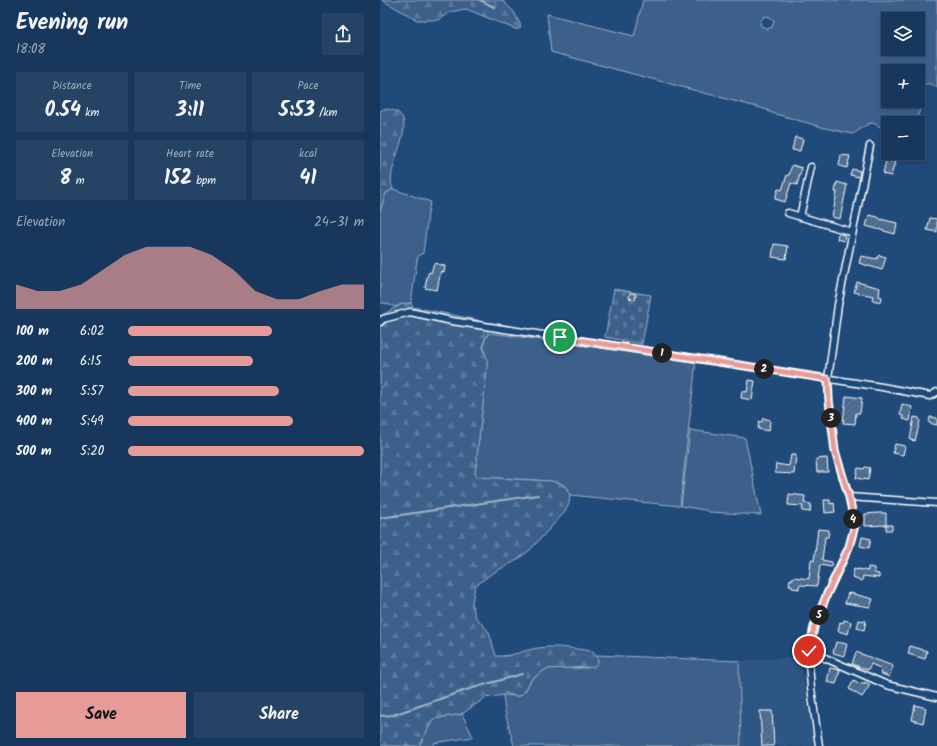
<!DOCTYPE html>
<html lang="en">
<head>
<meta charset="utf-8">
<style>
  body { margin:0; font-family:Kalam,sans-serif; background:#244365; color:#f1f3f6; height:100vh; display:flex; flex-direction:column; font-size:15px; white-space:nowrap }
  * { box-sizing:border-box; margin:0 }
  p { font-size:13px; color:#9eacbb }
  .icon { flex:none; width:22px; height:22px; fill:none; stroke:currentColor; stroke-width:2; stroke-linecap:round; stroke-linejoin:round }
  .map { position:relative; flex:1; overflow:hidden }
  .drawer { display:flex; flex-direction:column; background:#17385c; width:380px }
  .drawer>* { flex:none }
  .buttons { position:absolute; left:501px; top:12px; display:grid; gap:8px }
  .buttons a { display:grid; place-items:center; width:44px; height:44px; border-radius:0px; background:#17385c; box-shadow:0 2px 6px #0003,0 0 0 1px #365272; font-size:20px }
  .pin { position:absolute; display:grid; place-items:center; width:34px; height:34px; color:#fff; margin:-17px; border:2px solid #fff; border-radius:50%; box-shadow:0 1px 4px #0007 }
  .km { position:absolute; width:20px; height:20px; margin:-10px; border-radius:50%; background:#222; color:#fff; font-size:11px; line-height:20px; text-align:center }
  .round { display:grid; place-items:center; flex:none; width:42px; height:42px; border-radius:0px; background:#244365 }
  .headline { display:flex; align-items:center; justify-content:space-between; height:68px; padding:0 16px }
  h1 { font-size:22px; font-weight:800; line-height:30px }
  .figures { display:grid; grid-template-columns:repeat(3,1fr); gap:6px; height:68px; padding:4px 16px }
  .figures div { display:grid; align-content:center; border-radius:0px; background:#244365; text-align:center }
  .figures b { font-size:20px; font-weight:800 }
  .figures small { font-size:11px; font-weight:400 }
  .figures p { font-size:11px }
  .chart { height:112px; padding:8px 16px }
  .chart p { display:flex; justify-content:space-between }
  .chart svg { width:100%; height:72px; margin-top:4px; fill:#e69b98; opacity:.7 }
  .primary-button { display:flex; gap:8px; margin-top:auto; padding:8px 16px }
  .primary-button a { flex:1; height:46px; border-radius:0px; background:#e69b98; color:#111; font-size:16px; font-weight:800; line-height:46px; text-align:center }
  .primary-button a+a { background:#244365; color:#f1f3f6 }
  ul { padding:0 16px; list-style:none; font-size:13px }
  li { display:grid; grid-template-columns:64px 48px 1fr; align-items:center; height:30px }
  li i { height:10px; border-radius:5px; background:#e69b98 }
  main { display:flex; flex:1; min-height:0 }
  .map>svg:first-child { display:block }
</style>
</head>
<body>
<main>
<section class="drawer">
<div class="headline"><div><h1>Evening run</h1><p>18:08</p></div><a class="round"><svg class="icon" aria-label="share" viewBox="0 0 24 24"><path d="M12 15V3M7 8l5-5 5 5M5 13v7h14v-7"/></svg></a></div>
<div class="figures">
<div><p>Distance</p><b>0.54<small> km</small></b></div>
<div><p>Time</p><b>3:11</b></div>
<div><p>Pace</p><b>5:53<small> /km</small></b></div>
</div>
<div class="figures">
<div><p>Elevation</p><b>8<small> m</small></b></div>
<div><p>Heart rate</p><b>152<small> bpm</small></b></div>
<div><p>kcal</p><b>41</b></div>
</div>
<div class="chart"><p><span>Elevation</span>24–31 m</p>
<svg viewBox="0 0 160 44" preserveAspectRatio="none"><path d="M0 44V29L10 33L20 33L30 29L40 20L50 11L60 6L70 6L80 6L90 11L100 20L110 33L120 38L130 38L140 33L150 29L160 29V44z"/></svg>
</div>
<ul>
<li><b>100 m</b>6:02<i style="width:61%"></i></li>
<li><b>200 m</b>6:15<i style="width:53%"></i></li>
<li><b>300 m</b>5:57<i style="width:64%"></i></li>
<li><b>400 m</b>5:49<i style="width:70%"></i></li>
<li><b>500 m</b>5:20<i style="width:100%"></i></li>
</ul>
<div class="primary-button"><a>Save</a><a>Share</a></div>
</section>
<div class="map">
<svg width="557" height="746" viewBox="0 0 557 746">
  <defs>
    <pattern id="forest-firs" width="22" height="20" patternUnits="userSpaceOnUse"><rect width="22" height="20" fill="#3c618b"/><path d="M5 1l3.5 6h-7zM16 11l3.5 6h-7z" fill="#59799c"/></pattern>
    <pattern id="cemetery-stones" width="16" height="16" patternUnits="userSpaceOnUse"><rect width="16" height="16" fill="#3c618b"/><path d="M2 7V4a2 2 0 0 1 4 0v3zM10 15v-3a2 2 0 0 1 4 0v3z" fill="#59799c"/></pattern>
    <pattern id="building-hatch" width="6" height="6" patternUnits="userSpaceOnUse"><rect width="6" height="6" fill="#507197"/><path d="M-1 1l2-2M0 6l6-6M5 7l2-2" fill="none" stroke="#4e5b6a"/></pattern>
  </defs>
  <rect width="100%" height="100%" fill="#1f4a7a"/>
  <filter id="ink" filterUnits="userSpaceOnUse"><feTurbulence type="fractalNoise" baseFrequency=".025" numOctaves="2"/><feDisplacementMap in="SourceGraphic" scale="8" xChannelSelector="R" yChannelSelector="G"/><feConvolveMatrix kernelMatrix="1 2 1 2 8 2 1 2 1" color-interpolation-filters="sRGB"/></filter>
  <g filter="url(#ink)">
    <path fill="#2e5683" d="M 420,657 L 434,746 L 361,746 L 359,661 Z"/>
    <path fill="#3c618b" stroke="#9eb0c5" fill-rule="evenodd" d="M 263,0 L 557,0 L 557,88 C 552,83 548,83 542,85 L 538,94 L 538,71 L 508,71 L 508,101 L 538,101 L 538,99 C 542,109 539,115 533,123 L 508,123 L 508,131 L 493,123 L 488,124 L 473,134 L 445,128 L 389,112 L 388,110 L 171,52 L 167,14 L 254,36 ZM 385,16 L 390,17 L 394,21 L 392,27 L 387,29 L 380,25 L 381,20 ZM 508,19 L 538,19 L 538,49 L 508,49 Z
      M 13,189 L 51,202 L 49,207 L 43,253 L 39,255 L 37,260 L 31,303 L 22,304 L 15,307 L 5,303 L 0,303 L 0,211 L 6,193 Z
      M 111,333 L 316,361 L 300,506 L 190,495 C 186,486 180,483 171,481 L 97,477 L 95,473 L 107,368 C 107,357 98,339 111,333 Z
      M 310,430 L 365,438 L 381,515 L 329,512 L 325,510 L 301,506 Z
      M 217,655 L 359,661 L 361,746 L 134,746 L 125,712 L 123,695 L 135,696 L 140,696 L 145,691 L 151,680 L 166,669 L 176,668 L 208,668 L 218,662 Z
      M 82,714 L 93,737 L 54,743 L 54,746 L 39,746 L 53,719 Z"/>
    <path fill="url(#forest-firs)" stroke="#9eb0c5" d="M 2,0 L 122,0 L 134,12 L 141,26 L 139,29 L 135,29 L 86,9 L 70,12 L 58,20 L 37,20 Z
      M 4,109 C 49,110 2,167 13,189 L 6,193 L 0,211 L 0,111 Z
      M 31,303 L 33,307 L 98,320 L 99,326 L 108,328 L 108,335 L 105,338 L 103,347 L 107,359 L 107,368 L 95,473 L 97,477 L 171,481 L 180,483 L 185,486 L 190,495 L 189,504 L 184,513 L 150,550 L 137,560 L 111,574 L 95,586 L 92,603 L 95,616 L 109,632 L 116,656 C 131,657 144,650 158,648 C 176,645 195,649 213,651 L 217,655 L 218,662 L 214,667 L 166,669 L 151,680 L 145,691 L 140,696 L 135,696 L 125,693 L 123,695 L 105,698 L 82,714 L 53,719 L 39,746 L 0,746 L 0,316 L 22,304 Z"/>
    <path fill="url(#cemetery-stones)" stroke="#9eb0c5" d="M 234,289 L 271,295 L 262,344 L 225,337 Z"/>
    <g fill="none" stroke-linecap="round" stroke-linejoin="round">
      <path stroke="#a3b5c8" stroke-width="2" d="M 100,0 L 114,7
        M 0,518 L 158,495
        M 0,716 L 13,715 L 86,690 L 142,674"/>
    </g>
    <path fill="url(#building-hatch)" stroke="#fff" d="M 415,137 L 423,139 L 420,151 L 412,150 Z
      M 461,155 L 470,156 L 467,168 L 459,166 Z
      M 506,160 L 515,162 L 511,176 L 503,174 Z
      M 412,165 L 422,168 L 417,185 L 411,183 L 405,202 L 395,199 L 398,189 L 402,190 L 407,175 L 409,175 Z
      M 472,169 L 480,171 L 479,177 L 470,175 Z
      M 457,182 L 467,185 L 460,219 L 452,217 L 457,192 L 455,192 Z
      M 489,215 L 498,217 L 500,219 L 517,223 L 515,234 L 486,226 Z
      M 550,218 L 557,219 L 557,232 L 547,230 Z
      M 458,234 L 465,235 L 464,241 L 457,239 Z
      M 394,244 L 408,246 L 406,259 L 392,257 Z
      M 499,255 L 506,257 L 502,270 L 479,263 L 481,256 L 497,259 Z
      M 54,263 L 65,266 L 64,272 L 61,271 L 57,290 L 45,288 L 47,277 L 49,272 L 51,273 Z
      M 477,282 L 500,288 L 499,296 L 502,297 L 501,302 L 492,300 L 493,296 L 474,292 Z
      M 250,293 L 256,294 L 255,300 L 249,298 Z
      M 369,380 L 375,381 L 372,400 L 361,398 L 362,391 L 367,392 Z
      M 466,396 L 482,398 L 480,413 L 476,413 L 475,424 L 463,423 Z
      M 522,404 L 532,407 L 530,421 L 523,419 L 523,416 L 520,415 Z
      M 534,417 L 539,418 L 540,421 L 535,441 L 530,440 Z
      M 550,417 L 557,418 L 557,425 L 549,423 Z
      M 383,418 L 390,420 L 389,431 L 378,429 L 379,421 L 382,422 Z
      M 515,444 L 525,446 L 523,455 L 513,453 Z
      M 411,455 L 416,455 L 414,474 L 395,473 L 396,464 L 409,466 Z
      M 447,458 L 448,472 L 437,472 L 436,459 Z
      M 485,467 L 490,468 L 488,480 L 476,478 L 478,468 L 484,469 Z
      M 409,494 L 425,496 L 424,503 L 431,504 L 430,512 L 422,511 L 423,506 L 408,505 Z
      M 444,500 L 450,500 L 450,504 L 454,503 L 455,512 L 445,513 Z
      M 498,513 L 506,513 L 506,525 L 485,526 L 485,514 Z
      M 506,525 L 512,525 L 512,530 L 506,530 Z
      M 438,529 L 449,530 L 448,537 L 445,537 L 442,560 L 452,562 L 451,567 L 440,565 L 437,586 L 419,585 L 419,589 L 412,588 L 412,585 L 409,585 L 410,579 L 412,580 L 413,577 L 429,579 L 431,560 L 434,561 Z
      M 482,537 L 491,539 L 489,548 L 480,546 Z
      M 488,567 L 494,568 L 494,573 L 499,574 L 499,578 L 483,576 L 482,581 L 472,578 L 474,569 L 478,570 L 478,569 L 488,571 Z
      M 468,593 L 470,594 L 470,593 L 493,599 L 490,607 L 465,603 Z
      M 464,620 L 471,622 L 468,634 L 458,631 L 460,622 L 463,623 Z
      M 479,620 L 486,621 L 484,630 L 477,628 Z
      M 456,642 L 467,644 L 464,656 L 453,653 Z
      M 530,646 L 547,651 L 545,659 L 528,654 Z
      M 476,652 L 513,666 L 509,677 L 500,673 L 502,669 L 491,664 L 488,670 L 472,664 Z
      M 450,668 L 460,670 L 456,684 L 447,682 Z
      M 474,680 L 480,684 L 482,682 L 484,684 L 485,682 L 490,685 L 482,697 L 469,689 Z
      M 535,705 L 546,708 L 543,723 L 532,720 Z
      M 380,711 L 392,711 L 394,746 L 382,746 Z"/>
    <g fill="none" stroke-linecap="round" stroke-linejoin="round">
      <defs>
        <path id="minor" d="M 408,213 L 472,232
          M 420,217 L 431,167
          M 0,322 L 3,319 L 30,312 L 72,321 L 502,387 L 550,396 L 557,392
          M 469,497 L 557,503
          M 429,651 L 507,685 L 557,697
          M 439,746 L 431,688 L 429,663 L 429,651 L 434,627 L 447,594 L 469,547 L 475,525 L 469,497 L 455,451 L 449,400 L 448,379 L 458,305 L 490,146"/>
      </defs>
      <use href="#minor" stroke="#fff" stroke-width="9"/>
      <use href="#minor" stroke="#1f4a7a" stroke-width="6"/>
    </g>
  </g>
  <g fill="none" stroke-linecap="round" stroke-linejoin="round" filter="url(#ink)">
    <defs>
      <path id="route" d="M 180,337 L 448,379 L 449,400 L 455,451 L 469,497 L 475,525 L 469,547 L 447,594 L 434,627 L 429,651"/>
    </defs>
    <use href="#route" stroke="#fff" stroke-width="8"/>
    <use href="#route" stroke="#e69b98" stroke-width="5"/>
  </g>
</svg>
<div class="buttons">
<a><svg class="icon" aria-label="layers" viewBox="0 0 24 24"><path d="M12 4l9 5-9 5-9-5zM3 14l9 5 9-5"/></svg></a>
<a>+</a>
<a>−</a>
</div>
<div class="pin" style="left:180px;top:337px;background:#1e9e55"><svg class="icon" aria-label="arrive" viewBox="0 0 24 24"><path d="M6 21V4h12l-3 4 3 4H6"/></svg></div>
<div class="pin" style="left:429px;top:651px;background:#d93025"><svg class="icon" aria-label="check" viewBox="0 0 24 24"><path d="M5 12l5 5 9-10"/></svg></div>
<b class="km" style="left:282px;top:353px">1</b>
<b class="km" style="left:384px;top:369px">2</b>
<b class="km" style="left:451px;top:418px">3</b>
<b class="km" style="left:473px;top:519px">4</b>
<b class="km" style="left:439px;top:615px">5</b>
</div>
</main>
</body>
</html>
